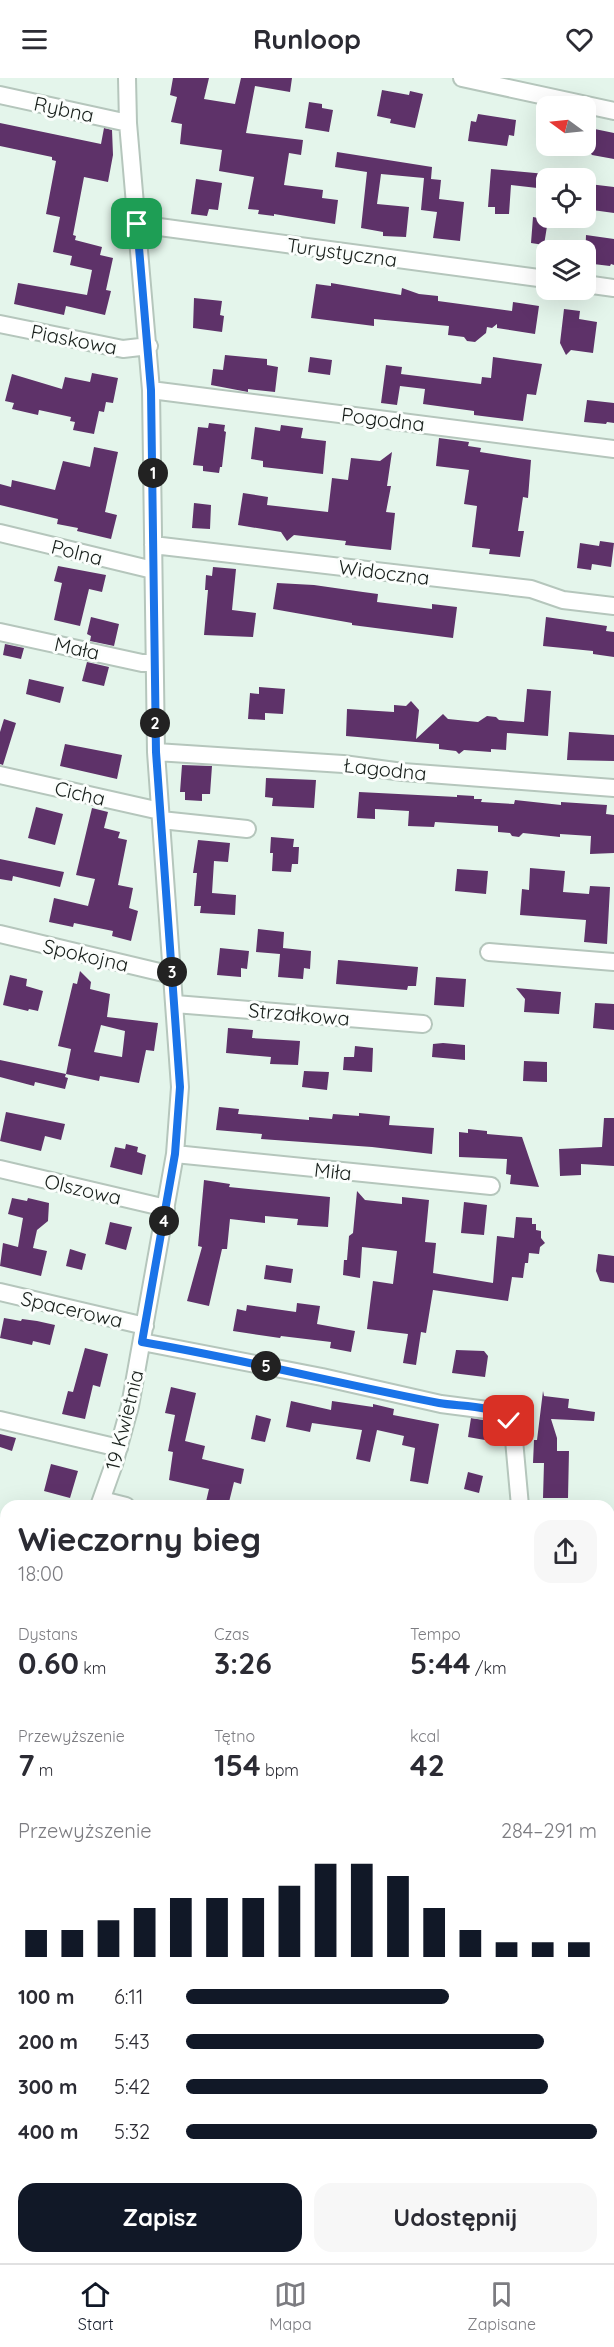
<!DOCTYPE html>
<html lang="pl">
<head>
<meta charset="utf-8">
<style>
  body { margin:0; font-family:Quicksand,sans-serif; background:#f7f7f7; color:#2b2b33; height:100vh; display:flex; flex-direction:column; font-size:22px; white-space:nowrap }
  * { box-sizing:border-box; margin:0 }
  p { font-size:20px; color:#7c7c81 }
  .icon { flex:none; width:33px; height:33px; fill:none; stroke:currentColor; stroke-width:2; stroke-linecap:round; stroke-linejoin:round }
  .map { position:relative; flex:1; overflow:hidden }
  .panel { position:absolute; left:0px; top:1422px; width:615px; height:764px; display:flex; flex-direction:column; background:#fff; border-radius:18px 18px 0 0; box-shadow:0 6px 24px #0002 }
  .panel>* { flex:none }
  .needle { width:39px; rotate:285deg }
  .tools { position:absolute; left:536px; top:18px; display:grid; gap:12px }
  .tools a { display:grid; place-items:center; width:60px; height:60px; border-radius:12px; background:#fff; box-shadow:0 6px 24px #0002; font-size:30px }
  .pin { position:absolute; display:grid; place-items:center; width:51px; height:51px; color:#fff; margin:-26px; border-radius:12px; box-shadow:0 3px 9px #0006 }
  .km { position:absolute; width:30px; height:30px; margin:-15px; border-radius:50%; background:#222; color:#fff; font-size:16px; line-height:30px; text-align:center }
  .round { display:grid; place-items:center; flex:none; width:63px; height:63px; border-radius:18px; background:#f7f7f7 }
  .summary { display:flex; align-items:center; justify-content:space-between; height:102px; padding:0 18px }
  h1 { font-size:33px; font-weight:700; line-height:45px }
  .stats { display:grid; grid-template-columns:repeat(3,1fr); gap:9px; height:102px; padding:6px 18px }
  .stats div { display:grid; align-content:center }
  .stats b { font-size:30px; font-weight:700 }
  .stats small { font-size:16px; font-weight:400 }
  .stats p { font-size:16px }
  .chart { height:168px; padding:12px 18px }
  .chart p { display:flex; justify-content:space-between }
  .chart svg { width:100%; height:108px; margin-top:6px; stroke:#111827; stroke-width:6 }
  .action { display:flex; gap:12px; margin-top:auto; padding:12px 18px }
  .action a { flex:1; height:69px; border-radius:18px; background:#111827; color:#fff; font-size:24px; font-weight:700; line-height:69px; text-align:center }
  .action a+a { background:#f7f7f7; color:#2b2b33 }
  ul { padding:0 18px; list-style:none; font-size:20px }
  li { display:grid; grid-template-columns:96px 72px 1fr; align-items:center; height:45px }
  li i { height:15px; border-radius:8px; background:#111827 }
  header { display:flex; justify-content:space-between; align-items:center; height:78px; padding:0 18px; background:#fff; font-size:27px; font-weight:700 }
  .tab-bar { display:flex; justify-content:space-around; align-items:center; height:84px; border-top:2px solid #e1e1e2; background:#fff; font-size:16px; color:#7c7c81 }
  .tab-bar a { display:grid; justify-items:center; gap:3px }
  .tab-bar .active { color:#111827 }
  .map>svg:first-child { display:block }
</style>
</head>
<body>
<header><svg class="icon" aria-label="menu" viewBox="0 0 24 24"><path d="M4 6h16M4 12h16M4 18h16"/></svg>Runloop<svg class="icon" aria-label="heart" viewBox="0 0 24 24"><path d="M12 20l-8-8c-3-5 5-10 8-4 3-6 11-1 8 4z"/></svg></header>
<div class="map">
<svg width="614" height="2185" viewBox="0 0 614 2185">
  <rect width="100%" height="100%" fill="#e4f5eb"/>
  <path fill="#5e3269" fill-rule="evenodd" d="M 173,0 L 209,0 L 204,21 L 235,26 L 241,0 L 292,0 L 290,14 L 255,8 L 246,55 L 303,62 L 301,77 L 289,75 L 284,107 L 323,112 L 322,120 L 338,122 L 335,146 L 274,136 L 274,138 L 258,136 L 259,132 L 248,131 L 254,99 L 219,93 L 222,72 L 180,66 L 182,46 L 171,44 L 177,19 L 170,17 Z
    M 382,12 L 409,17 L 410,13 L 423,16 L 415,50 L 390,45 L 391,41 L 377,38 Z
    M 309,24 L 322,26 L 322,30 L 333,32 L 329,54 L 305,50 Z
    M 478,36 L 516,42 L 514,58 L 509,57 L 507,68 L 468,63 L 471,43 L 476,44 Z
    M 0,45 L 101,66 L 104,50 L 112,52 L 113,77 L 108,104 L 84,99 L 73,157 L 76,158 L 75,162 L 102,169 L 100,177 L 113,180 L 106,212 L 111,213 L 105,237 L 66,228 L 64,237 L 14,226 L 18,205 L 87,217 L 92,192 L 70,187 L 72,178 L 53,174 L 60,139 L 46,136 L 56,83 L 52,82 L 52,79 L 0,68 Z
    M 585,49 L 614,55 L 614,81 L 592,77 L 589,73 L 585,72 Z
    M 337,74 L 432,89 L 431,101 L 441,102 L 439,121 L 464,124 L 460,163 L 433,160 L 437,134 L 421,132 L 424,100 L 381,96 L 377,126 L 409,129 L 406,159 L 383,158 L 383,154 L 361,150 L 367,94 L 335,89 Z
    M 491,91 L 546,96 L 546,111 L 511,107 L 509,136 L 495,136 L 495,129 L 488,129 Z
    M 196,101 L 222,105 L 218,132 L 209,131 L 207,138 L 191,136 Z
    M 589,106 L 614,109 L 614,135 L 585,131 Z
    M 533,139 L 548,142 L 544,167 L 531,165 Z
    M 586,157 L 614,161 L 614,187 L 611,186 L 610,188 L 585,185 Z
    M 331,205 L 401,217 L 402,210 L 419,216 L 438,218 L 438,223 L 512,233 L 513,224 L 539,228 L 535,256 L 497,250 L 497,246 L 492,250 L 487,249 L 486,255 L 475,264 L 467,263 L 464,259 L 448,257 L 449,248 L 374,241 L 374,248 L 311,240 L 316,206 L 331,208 Z
    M 194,220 L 222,223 L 220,237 L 224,238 L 222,254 L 193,250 Z
    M 564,231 L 580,233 L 579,241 L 597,244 L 593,275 L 571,272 L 566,277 L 560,265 Z
    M 225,277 L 267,281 L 267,287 L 278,289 L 275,314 L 248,311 L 248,314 L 211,307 L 213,291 L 223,292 Z
    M 310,279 L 332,282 L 330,297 L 308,294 Z
    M 493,279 L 542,286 L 536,317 L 527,316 L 523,343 L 474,337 L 474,333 L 423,326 L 425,311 L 400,308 L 397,327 L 381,325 L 386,287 L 402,289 L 401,296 L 481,306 L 482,299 L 491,300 Z
    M 92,295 L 118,300 L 113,325 L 106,324 L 104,334 L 99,333 L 94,356 L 73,352 L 75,344 L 70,343 L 71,339 L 39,332 L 38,337 L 12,331 L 14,325 L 5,323 L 12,296 L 62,311 L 65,299 L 90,304 Z
    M 587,322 L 614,325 L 614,345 L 607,344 L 606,346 L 584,344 Z
    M 209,345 L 225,347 L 224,353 L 226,354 L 222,389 L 220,389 L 219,395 L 203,393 L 203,388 L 193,387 L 198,349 L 208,350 Z
    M 281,347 L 303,350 L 301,360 L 326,363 L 323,396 L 263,389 L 263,383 L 251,381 L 255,349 L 280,353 Z
    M 439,360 L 469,364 L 468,368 L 481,370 L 480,374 L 531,382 L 528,420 L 523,419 L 518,453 L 524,453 L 520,479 L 489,476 L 490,471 L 472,469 L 477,428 L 464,426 L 469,392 L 436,388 Z
    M 94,369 L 118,374 L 105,434 L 117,437 L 111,461 L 77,453 L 78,450 L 57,446 L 58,441 L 0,427 L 0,406 L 11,409 L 12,402 L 55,412 L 63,383 L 90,389 Z
    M 392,374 L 387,408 L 391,408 L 386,434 L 395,435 L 391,472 L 345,467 L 346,463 L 294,457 L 287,463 L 281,454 L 238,447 L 243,415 L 268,419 L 267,427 L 328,434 L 332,400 L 348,402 L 351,380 L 380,383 Z
    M 194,425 L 211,427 L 210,451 L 192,450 Z
    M 600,463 L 614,465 L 611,489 L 592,486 L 591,492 L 577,490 L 580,465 L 599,468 Z
    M 58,488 L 106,497 L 102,514 L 89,511 L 80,548 L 54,542 L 62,505 L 54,503 Z
    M 213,489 L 236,491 L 232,532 L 256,535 L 253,559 L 204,557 L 208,512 L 205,512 L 206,497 L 212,498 Z
    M 277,505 L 314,507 L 363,514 L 378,516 L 377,524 L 432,531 L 432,526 L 457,529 L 453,560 L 352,547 L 352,545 L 273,531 Z
    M 91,539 L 119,546 L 114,568 L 90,563 L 91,558 L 87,556 Z
    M 546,539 L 607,548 L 606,553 L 614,554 L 614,579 L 593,576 L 593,573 L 543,568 Z
    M 5,566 L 24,570 L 21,581 L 3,577 Z
    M 87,584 L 109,589 L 104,608 L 82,603 Z
    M 29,601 L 64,609 L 60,625 L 26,616 Z
    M 259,609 L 285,611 L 283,636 L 265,635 L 265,642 L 248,641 L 250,615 L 259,616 Z
    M 527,611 L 551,613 L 548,658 L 507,655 L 506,672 L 491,671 L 491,674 L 464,672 L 459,676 L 456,673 L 439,671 L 439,666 L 346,658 L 347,631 L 394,634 L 394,627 L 406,628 L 411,623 L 419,632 L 416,661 L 443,636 L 448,641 L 478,644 L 487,638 L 496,639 L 499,642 L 524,644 Z
    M 4,641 L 16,645 L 3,687 L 0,686 L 0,654 Z
    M 569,654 L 614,657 L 614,683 L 567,682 Z
    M 65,666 L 122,677 L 117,701 L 60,688 Z
    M 182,687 L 212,688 L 210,716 L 202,716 L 202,723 L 185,722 L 185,714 L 180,714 Z
    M 266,700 L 316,702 L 314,730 L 272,728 L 273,720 L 265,719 Z
    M 359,714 L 457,719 L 457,717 L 474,718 L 474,721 L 482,721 L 481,724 L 514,726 L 515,722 L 561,727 L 561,724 L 607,727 L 606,736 L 614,737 L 614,775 L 590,776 L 591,758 L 560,756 L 560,759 L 523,755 L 519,759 L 512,758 L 510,755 L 498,754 L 498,748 L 435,744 L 434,749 L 408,748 L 409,733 L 375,731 L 375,741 L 357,740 Z
    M 36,729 L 63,736 L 55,767 L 28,760 Z
    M 92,730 L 108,734 L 104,750 L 120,754 L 118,760 L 127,762 L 118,807 L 133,810 L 129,830 L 138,833 L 131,863 L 112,858 L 113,853 L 74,845 L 73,849 L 49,844 L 54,820 L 88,828 L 95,801 L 76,797 Z
    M 271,759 L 294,761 L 293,769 L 299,769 L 298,786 L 292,786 L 291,794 L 272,793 L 273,775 L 270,775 Z
    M 198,762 L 230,765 L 228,784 L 214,783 L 212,815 L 236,817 L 235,837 L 200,835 L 201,828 L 194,828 L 197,795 L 193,795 Z
    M 0,781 L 64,794 L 60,809 L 13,798 L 12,803 L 0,801 Z
    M 530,790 L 565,793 L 563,814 L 589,816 L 590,808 L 610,809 L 607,866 L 584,864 L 586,842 L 520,837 L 522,811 L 529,812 Z
    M 457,791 L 488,793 L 486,816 L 455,813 Z
    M 258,851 L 284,854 L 283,870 L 311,873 L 310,891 L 304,890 L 303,901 L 278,899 L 280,876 L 256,874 Z
    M 220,870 L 249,873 L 247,891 L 241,890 L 241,899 L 217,897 Z
    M 338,882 L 418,889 L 416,908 L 408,908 L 407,912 L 336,906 Z
    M 80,893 L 91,904 L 90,911 L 110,916 L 107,939 L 158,945 L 154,973 L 146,972 L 139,1005 L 100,998 L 99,1003 L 66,996 L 71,971 L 58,968 L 73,905 L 77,906 ZM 101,947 L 125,953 L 122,979 L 94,974 Z
    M 10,897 L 27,901 L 26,908 L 43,913 L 38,933 L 29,931 L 28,933 L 3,927 Z
    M 436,899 L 466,901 L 464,929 L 434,927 Z
    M 516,910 L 561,914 L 559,936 L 524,934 L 525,921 Z
    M 595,925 L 614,926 L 614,952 L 593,950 Z
    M 228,950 L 253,952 L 252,960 L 300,963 L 298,987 L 270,986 L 271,979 L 226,975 Z
    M 443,965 L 465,967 L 465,982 L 432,979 L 433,966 Z
    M 355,968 L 373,970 L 372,994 L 343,992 L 344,979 L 354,979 Z
    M 0,982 L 66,996 L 65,999 L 68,1000 L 65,1011 L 35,1004 L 34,1008 L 0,999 Z
    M 524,983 L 547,984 L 547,1004 L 523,1003 Z
    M 304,993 L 329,994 L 327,1012 L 302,1009 Z
    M 219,1029 L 239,1031 L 238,1036 L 309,1042 L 309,1039 L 332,1041 L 333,1036 L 359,1038 L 359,1035 L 390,1038 L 389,1047 L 434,1050 L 432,1076 L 372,1069 L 261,1061 L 262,1056 L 216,1052 Z
    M 6,1034 L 65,1046 L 61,1062 L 45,1058 L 41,1073 L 0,1063 Z
    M 604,1040 L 614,1040 L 614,1088 L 581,1086 L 581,1097 L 560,1098 L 559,1071 L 602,1069 Z
    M 468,1051 L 487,1053 L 487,1056 L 522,1059 L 539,1109 L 510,1106 L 511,1097 L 506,1096 L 507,1081 L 459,1079 L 459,1054 L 468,1055 Z
    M 126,1066 L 138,1069 L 137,1074 L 146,1077 L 142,1097 L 110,1089 L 115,1069 L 125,1071 Z
    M 204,1102 L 230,1106 L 229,1109 L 330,1119 L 328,1149 L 297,1147 L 298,1141 L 265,1138 L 265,1145 L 230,1141 L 227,1171 L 222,1171 L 209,1228 L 187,1223 L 202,1169 L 198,1168 Z
    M 357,1113 L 365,1122 L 402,1126 L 402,1119 L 429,1122 L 425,1164 L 436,1165 L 433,1195 L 493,1205 L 497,1158 L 514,1160 L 516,1139 L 532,1140 L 532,1146 L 536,1146 L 536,1152 L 541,1153 L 541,1160 L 545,1165 L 540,1169 L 539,1176 L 529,1175 L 528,1185 L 525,1185 L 523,1200 L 512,1199 L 508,1223 L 433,1212 L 426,1255 L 421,1254 L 416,1287 L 403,1285 L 408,1256 L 367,1251 L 373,1203 L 393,1206 L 397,1173 L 362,1169 L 360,1200 L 343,1197 L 344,1182 L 347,1182 L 349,1158 L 353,1155 Z
    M 12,1120 L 27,1123 L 28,1120 L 49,1125 L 48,1143 L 37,1152 L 33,1170 L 47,1173 L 41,1198 L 0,1188 L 3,1165 L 18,1169 L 23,1140 L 8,1136 Z
    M 464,1124 L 487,1127 L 484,1157 L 461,1155 Z
    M 110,1144 L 132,1149 L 126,1172 L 105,1166 Z
    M 70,1171 L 86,1176 L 82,1192 L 66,1188 Z
    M 598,1176 L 614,1178 L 614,1205 L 600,1203 L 596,1193 Z
    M 266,1187 L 293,1191 L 291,1205 L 264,1201 Z
    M 297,1225 L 320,1228 L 317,1246 L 355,1253 L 351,1274 L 330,1270 L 331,1264 L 281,1258 L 280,1260 L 233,1253 L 237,1231 L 246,1233 L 247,1227 L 296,1234 Z
    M 4,1240 L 21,1243 L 22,1241 L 37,1243 L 55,1247 L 50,1267 L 33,1263 L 32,1267 L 0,1260 Z
    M 85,1270 L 108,1276 L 100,1309 L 93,1307 L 85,1341 L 62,1336 L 68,1313 L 73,1314 Z
    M 456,1272 L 484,1273 L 488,1278 L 485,1299 L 452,1295 Z
    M 171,1309 L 196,1315 L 185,1363 L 205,1368 L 202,1381 L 244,1391 L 241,1406 L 234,1404 L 228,1428 L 205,1428 L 209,1411 L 169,1402 L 173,1374 L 168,1373 L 175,1337 L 165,1335 Z
    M 543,1313 L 544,1318 L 569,1321 L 568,1330 L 595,1334 L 594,1343 L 551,1341 L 557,1360 L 557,1373 L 569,1373 L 568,1420 L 543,1420 L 544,1385 L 533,1385 L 534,1362 L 537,1362 Z
    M 291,1323 L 331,1332 L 332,1323 L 373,1329 L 373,1326 L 394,1331 L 393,1337 L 439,1346 L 428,1406 L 410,1403 L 415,1370 L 402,1367 L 404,1358 L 377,1352 L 370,1384 L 356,1381 L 362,1352 L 312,1345 L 310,1354 L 286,1349 Z
    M 256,1337 L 271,1341 L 265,1364 L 251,1361 Z
    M 471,1340 L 489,1343 L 488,1350 L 501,1351 L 503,1356 L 502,1365 L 468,1359 Z
    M 0,1356 L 16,1360 L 12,1373 L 0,1369 Z
    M 51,1386 L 78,1393 L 70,1420 L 44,1413 Z
    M 468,1394 L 483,1398 L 479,1415 L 464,1411 Z"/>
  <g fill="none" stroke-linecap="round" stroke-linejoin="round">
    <defs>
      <path id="minor" d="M 462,0 L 614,33
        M 0,17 L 128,45
        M 137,146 L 546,201
        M 585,206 L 614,210
        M 0,246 L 123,271 L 149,268
        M 151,312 L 614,371
        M 0,455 L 153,492
        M 153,467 L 531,511 L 563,522 L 614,528
        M 0,554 L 142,585 L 154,585
        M 156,674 L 343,686 L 403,694 L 614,710
        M 0,697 L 160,733
        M 161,742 L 247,751
        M 0,856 L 172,897
        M 489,874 L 614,884
        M 175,926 L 423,946
        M 175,1076 L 491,1108
        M 0,1091 L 166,1130
        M 0,1214 L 145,1248
        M 142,1264 L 322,1299 L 441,1326 L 495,1333 L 506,1339 L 513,1351 L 520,1428
        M 0,1342 L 119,1370
        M 102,1422 L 126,1428
        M 99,1428 L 114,1386 L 130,1328 L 175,1076 L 180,1009 L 156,674 L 151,312 L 128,45 L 127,0
        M 0,1482 L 6,1483
        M 609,1614 L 614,1618
        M 0,1639 L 6,1642
        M 0,1664 L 6,1653
        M 609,1742 L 614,1731
        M 0,1806 L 6,1807
        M 0,2157 L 6,2159
        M 101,2180 L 125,2185
        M 76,2185 L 78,2180
        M 371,2185 L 374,2180
        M 387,2185 L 390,2180"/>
    </defs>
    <use href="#minor" stroke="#b5c6bc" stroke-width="20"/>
    <use href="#minor" stroke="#fff" stroke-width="16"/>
  </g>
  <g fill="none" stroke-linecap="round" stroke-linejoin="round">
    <defs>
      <path id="route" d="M 137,146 L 151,312 L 156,674 L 180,1009 L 175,1076 L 142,1264 C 242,1281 340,1306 439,1325 C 461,1329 494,1326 509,1343"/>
    </defs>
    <use href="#route" stroke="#fff" stroke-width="12"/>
    <use href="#route" stroke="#1a73e8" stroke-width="8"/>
  </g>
  <g text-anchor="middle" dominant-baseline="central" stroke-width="6" stroke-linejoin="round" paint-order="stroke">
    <g font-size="20" fill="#181f1b" stroke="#fbfefc">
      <text transform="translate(64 31) rotate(12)">Rybna</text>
      <text transform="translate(342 174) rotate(8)">Turystyczna</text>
      <text transform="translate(74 261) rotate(11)">Piaskowa</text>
      <text transform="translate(383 341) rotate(7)">Pogodna</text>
      <text transform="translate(77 474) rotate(14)">Polna</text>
      <text transform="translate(384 494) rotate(7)">Widoczna</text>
      <text transform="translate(77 570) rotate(12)">Mała</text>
      <text transform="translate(385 691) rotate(6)">Łagodna</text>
      <text transform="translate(80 715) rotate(13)">Cicha</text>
      <text transform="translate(86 877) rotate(13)">Spokojna</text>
      <text transform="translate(299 936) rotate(5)">Strzałkowa</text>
      <text transform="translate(333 1093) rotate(6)">Miła</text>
      <text transform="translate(83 1111) rotate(13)">Olszowa</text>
      <text transform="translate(72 1231) rotate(13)">Spacerowa</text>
      <text transform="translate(124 1342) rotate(-76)">19 Kwietnia</text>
    </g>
  </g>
</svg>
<div class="tools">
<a><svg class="needle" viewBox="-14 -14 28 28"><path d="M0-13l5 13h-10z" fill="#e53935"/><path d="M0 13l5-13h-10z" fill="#7c7c81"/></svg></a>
<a><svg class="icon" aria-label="locate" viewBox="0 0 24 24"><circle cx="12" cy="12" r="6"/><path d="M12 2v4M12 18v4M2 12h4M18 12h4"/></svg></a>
<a><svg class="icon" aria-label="layers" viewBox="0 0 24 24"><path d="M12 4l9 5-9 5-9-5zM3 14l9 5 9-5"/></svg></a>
</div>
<div class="pin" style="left:137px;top:146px;background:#1e9e55"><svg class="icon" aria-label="arrive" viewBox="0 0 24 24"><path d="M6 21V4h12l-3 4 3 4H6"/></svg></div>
<div class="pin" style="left:509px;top:1343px;background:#d93025"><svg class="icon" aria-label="check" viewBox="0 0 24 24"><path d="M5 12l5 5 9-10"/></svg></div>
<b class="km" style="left:153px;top:395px">1</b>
<b class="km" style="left:155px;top:645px">2</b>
<b class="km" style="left:172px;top:894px">3</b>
<b class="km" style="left:164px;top:1143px">4</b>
<b class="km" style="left:266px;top:1288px">5</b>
<section class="panel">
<div class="summary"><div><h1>Wieczorny bieg</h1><p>18:00</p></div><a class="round"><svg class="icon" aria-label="share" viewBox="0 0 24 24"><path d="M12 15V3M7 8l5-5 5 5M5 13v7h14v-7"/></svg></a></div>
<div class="stats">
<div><p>Dystans</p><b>0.60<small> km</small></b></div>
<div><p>Czas</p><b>3:26</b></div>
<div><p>Tempo</p><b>5:44<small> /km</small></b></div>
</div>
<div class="stats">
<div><p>Przewyższenie</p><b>7<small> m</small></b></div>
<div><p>Tętno</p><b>154<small> bpm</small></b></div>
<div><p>kcal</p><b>42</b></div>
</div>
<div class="chart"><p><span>Przewyższenie</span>284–291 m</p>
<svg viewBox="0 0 160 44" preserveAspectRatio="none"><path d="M5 44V33M15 44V33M25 44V29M35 44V24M45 44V20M55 44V20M65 44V20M75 44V15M85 44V6M95 44V6M105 44V11M115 44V24M125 44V33M135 44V38M145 44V38M155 44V38"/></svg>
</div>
<ul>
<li><b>100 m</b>6:11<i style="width:64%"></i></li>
<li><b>200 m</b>5:43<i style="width:87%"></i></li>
<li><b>300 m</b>5:42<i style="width:88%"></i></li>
<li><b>400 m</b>5:32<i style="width:100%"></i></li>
</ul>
<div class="action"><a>Zapisz</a><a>Udostępnij</a></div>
</section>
</div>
<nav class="tab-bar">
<a class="active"><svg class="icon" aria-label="home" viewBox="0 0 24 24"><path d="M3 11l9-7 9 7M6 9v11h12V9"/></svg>Start</a>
<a><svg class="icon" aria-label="map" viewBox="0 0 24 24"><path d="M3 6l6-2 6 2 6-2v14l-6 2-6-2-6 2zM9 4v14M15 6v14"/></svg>Mapa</a>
<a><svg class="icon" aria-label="saved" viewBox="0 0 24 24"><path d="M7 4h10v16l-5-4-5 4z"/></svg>Zapisane</a>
</nav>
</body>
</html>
